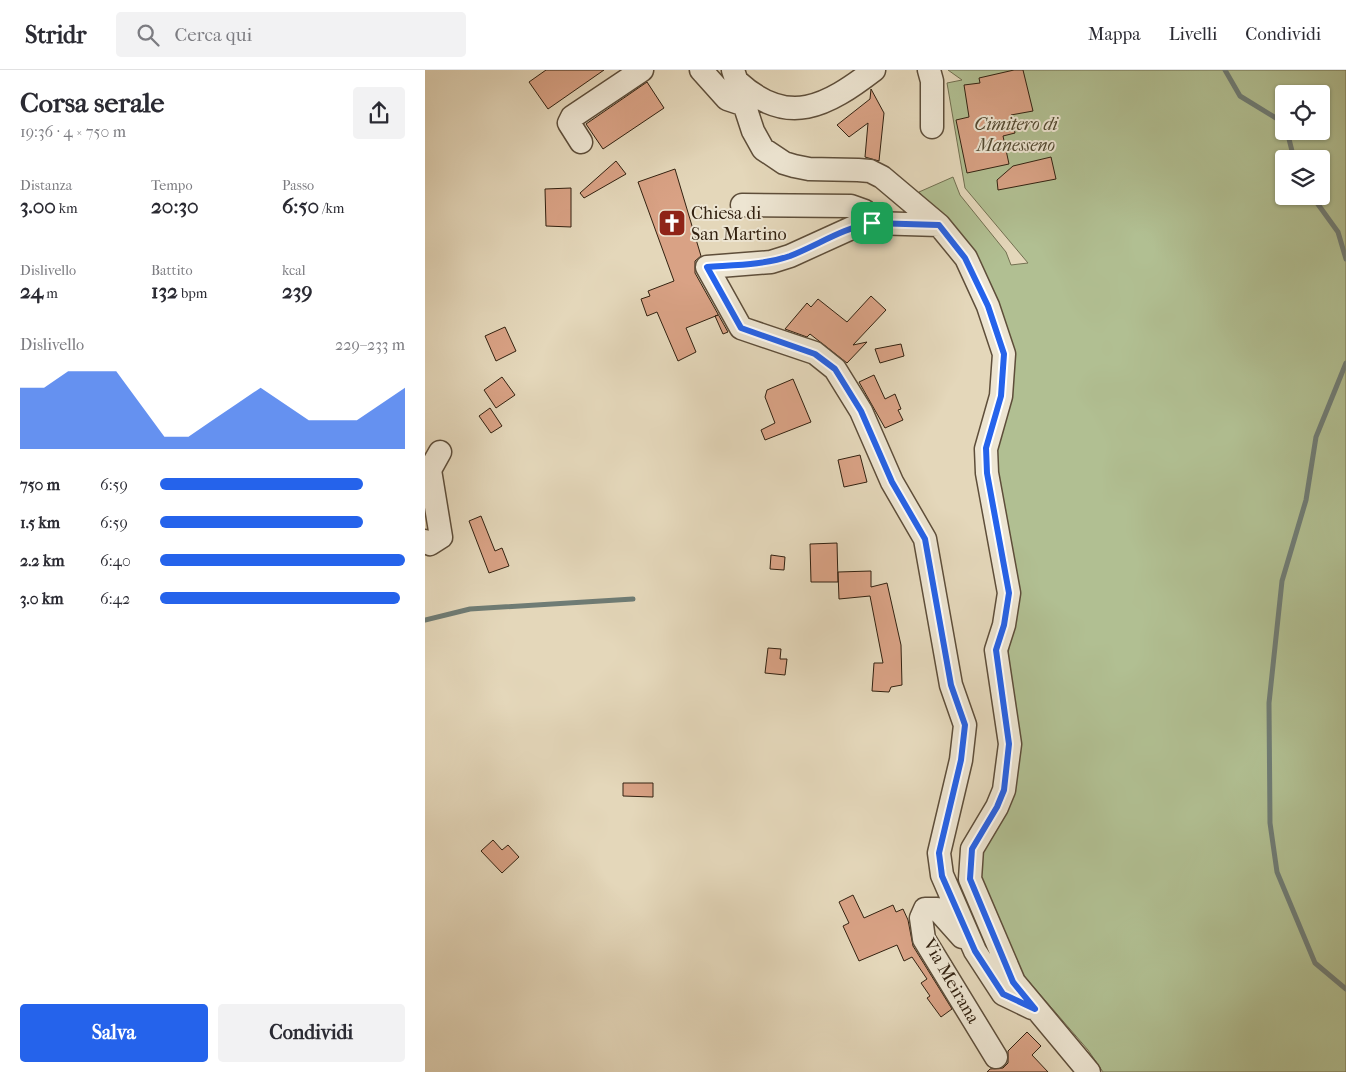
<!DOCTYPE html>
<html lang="it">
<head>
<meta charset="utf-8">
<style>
  body { margin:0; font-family:"IM FELL French Canon",serif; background:#f2f2f3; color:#2b2b33; height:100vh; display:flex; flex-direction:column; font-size:19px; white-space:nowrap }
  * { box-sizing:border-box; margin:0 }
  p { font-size:16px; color:#7c7c81 }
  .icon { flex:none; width:28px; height:28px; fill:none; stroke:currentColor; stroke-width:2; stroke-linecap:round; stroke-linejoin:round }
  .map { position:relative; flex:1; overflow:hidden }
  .panel { display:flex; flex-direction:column; background:#fff; width:425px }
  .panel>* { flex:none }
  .fabs { position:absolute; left:850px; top:15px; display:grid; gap:10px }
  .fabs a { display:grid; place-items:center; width:55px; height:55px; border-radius:5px; background:#fff; box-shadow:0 1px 4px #0004; font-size:25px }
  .pin { position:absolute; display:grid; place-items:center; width:42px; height:42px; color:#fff; margin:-21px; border-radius:10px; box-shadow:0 2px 8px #0006 }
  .round { display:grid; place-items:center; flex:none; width:52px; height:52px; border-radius:5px; background:#f2f2f3 }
  .headline { display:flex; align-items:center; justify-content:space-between; height:85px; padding:0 20px }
  h1 { font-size:28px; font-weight:700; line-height:38px }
  .metrics { display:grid; grid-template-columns:repeat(3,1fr); gap:8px; height:85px; padding:5px 20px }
  .metrics div { display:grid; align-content:center }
  .metrics b { font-size:21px; font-weight:700 }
  .metrics small { font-size:14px; font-weight:400 }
  .metrics p { font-size:14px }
  .chart { height:140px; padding:10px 20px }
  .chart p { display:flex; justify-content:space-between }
  .chart svg { width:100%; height:90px; margin-top:5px; fill:#2563eb; opacity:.7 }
  .primary-button { display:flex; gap:10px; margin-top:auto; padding:10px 20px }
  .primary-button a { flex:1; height:58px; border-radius:5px; background:#2563eb; color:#fff; font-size:20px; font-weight:700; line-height:58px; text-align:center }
  .primary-button a+a { background:#f2f2f3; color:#2b2b33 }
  ul { padding:0 20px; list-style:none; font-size:16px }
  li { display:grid; grid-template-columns:80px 60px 1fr; align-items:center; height:38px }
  li i { height:12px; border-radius:6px; background:#2563eb }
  header { display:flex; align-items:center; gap:30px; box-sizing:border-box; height:70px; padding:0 25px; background:#fff; border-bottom:1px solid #e1e1e2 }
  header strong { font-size:24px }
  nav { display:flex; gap:28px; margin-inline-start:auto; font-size:18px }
  .search { width:350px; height:45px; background:#f2f2f3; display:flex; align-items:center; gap:12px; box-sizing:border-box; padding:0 18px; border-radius:5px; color:#7c7c81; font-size:19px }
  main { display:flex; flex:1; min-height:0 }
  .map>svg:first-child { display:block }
</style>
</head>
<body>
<header>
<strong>Stridr</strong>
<div class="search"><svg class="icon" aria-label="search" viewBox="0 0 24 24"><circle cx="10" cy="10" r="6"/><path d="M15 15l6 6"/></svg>Cerca qui</div>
<nav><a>Mappa</a><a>Livelli</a><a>Condividi</a></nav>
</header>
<main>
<section class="panel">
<div class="headline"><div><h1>Corsa serale</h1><p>19:36 · 4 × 750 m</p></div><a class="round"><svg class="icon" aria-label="share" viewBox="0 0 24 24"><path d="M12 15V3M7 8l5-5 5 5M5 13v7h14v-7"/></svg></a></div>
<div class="metrics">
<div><p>Distanza</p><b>3.00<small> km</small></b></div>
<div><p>Tempo</p><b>20:30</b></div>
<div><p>Passo</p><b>6:50<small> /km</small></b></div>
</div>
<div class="metrics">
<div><p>Dislivello</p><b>24<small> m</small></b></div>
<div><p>Battito</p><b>132<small> bpm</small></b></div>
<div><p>kcal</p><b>239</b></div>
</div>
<div class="chart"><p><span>Dislivello</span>229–233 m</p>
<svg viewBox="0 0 160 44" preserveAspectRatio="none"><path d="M0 44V14L10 14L20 6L30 6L40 6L50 22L60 38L70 38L80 30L90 22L100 14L110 22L120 30L130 30L140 30L150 22L160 14V44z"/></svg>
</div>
<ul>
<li><b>750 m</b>6:59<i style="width:83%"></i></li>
<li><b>1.5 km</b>6:59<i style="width:83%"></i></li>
<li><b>2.2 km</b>6:40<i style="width:100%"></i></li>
<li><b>3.0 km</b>6:42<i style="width:98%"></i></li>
</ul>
<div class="primary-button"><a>Salva</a><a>Condividi</a></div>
</section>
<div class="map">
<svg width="921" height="1002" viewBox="0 0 921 1002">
  <rect width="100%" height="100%" fill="#e4d7ba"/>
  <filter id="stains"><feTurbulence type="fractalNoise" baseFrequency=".004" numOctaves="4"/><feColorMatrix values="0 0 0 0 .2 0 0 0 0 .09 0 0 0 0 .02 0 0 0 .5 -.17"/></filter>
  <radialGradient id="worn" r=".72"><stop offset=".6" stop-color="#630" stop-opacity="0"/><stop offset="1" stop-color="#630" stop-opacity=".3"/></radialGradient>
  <path fill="#b1bf92" stroke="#727051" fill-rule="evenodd" d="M 523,0 L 921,0 L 921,1002 L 678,1002 L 663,980 L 588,893 L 554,814 L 552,790 L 568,762 L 587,541 L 561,399 L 587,301 L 527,156 L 494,122 L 528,107 L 535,125 L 581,182 L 586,195 L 603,193 L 540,118 L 522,13 L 537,10 ZM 859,24 L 896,24 L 896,61 L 859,61 ZM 859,89 L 896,89 L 896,126 L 859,126 Z"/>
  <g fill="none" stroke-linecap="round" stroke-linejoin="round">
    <path stroke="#6f7c75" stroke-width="5" d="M 800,0 L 815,26 L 859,53
      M 862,61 L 869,89
      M 887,126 L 913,162 L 921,189
      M 921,293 L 891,367 L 881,430 L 857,511 L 844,633 L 845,753 L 852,802 L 890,893 L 921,919
      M 0,550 L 45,539 L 208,529"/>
  </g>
  <path fill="#d9a285" stroke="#322110" d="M 121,0 L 179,0 L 123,39 L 104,12 Z
    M 589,0 L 598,0 L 608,41 L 586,45 L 590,63 L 578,66 L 584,94 L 542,103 L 531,50 L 544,47 L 539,15 L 555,13 L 554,8 Z
    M 222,12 L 239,38 L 178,79 L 161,54 Z
    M 446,19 L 459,43 L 454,91 L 440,87 L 443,53 L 424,67 L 412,55 L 445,29 Z
    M 626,87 L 631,109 L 573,120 L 572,110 L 588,96 Z
    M 191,91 L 201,104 L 159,128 L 155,123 Z
    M 250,99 L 276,186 L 270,191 L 270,203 L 303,262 L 298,264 L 290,246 L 293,245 L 261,258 L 271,282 L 253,291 L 232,242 L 222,246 L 216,229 L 225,226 L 223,221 L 249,211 L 213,112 Z
    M 146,118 L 146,157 L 121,156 L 120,119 Z
    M 446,226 L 461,240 L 428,275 L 442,272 L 422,293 L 385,264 L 382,267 L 360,259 L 382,233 L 386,237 L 393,229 L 422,252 Z
    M 80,257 L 91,281 L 71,291 L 60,266 Z
    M 476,274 L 479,286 L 455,293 L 450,279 Z
    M 449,305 L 460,329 L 470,324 L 476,339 L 473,340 L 478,350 L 460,358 L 434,312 Z
    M 77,307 L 90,325 L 71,338 L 59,320 Z
    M 368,309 L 386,352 L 340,370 L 336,360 L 350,353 L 340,327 L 342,320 Z
    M 65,338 L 77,356 L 66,363 L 54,346 Z
    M 435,385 L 442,412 L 419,417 L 413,390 Z
    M 56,446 L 70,481 L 77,478 L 84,496 L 64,503 L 44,451 Z
    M 412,473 L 413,512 L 386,512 L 385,474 Z
    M 346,485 L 360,487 L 359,500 L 345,499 Z
    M 446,501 L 446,517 L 462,513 L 476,575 L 477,615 L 466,617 L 464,622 L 447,621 L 449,593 L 458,593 L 445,526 L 414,529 L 413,502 Z
    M 343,578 L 356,579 L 355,589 L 362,589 L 360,605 L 340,603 Z
    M 198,713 L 228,713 L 228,727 L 198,726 Z
    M 68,770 L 77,780 L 83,775 L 94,787 L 77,803 L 56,781 Z
    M 428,825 L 439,848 L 468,835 L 471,842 L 478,839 L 483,850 L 488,876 L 527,939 L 516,947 L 502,928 L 505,926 L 496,913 L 502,909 L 487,887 L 479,891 L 472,875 L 434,891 L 418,856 L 424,853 L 414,832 Z
    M 602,962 L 616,976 L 607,985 L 623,1002 L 562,1002 L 565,999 L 578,998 L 583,993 L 583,981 Z"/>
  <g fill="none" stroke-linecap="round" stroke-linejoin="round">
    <defs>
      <path id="minor" d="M 276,0 L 302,29 L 320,35
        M 308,0 L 328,61 L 338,79 L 359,93 L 369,96 L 384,99 L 433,100 L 445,101 L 457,107 L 514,155 L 541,188 L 563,236 L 579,284 L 576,326 L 561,379 L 562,403 L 584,523 L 579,555 L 571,580 L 585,674 L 579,720 L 572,737 L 547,779 L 545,809 L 589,912 L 664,1002
        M 504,0 L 507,11 L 507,57
        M 313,12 C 363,58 402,36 449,0
        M 156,72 L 144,53 L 147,47 L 217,0
        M 317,135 L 426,136 L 440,141 L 447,153
        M 514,155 L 447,153 L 431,156 L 365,186 L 346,192 L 282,197 L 316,258 L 390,283 L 410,299 L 436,341 L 467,412 L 500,469 L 526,615 L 540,655 L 536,690 L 514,783 L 517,805 L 550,881 L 578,924 L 607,938
        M 0,471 L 5,474 L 16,467 L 5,400 L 15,382
        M 537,867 L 512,839 L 500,839 L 496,848 L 499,869 L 571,987"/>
    </defs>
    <use href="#minor" stroke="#5e4e3a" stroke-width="25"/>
    <use href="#minor" stroke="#ede5d2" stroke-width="22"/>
  </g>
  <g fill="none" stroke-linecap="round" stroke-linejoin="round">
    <defs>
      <path id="route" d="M 447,153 L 514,155 L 540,188 L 563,236 L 579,284 L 576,326 L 561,378 L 562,403 L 584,523 L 579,555 L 571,580 L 584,674 L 579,720 L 572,737 L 547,779 L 545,809 L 588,912 L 610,939 L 578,924 L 550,881 L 517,806 L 514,783 L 536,690 L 540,655 L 526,615 L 500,469 L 467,412 L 436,341 L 410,299 L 390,284 L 316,258 L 282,197 C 310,195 339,195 365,186 C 393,175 418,158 447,153 Z"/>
    </defs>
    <use href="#route" stroke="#fff" stroke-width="10"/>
    <use href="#route" stroke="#2563eb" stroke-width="6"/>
  </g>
  <defs>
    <symbol id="church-square" viewBox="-11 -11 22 22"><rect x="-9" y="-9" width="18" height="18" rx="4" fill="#8f2418" stroke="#ede5d2"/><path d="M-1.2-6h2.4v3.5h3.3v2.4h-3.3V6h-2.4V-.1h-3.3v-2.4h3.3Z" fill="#fff"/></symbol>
  </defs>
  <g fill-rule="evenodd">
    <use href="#church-square" x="231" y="137" width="32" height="32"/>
  </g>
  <g text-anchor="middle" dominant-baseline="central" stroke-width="4" stroke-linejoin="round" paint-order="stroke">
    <g font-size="18" font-style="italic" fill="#524830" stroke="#ede5d2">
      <text x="591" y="54">Cimitero di<tspan x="591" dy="21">Manesseno</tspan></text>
    </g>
    <g font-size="18" fill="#322110" stroke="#ede5d2" text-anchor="start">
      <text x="266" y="143">Chiesa di<tspan x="266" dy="21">San Martino</tspan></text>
    </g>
    <g font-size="18" fill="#322110" stroke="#ede5d2">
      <text transform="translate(526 911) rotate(60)">Via Meirana</text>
    </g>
  </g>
  <rect width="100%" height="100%" filter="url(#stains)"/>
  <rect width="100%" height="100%" fill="url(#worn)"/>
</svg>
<div class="fabs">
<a><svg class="icon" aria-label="locate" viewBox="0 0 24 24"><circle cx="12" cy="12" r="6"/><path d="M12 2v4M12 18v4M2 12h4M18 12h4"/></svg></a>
<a><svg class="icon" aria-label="layers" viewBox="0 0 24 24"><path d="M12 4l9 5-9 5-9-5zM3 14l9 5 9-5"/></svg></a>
</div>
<div class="pin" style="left:447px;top:153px;background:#1e9e55"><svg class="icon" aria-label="arrive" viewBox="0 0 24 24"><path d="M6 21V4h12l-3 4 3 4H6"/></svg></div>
</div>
</main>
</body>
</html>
